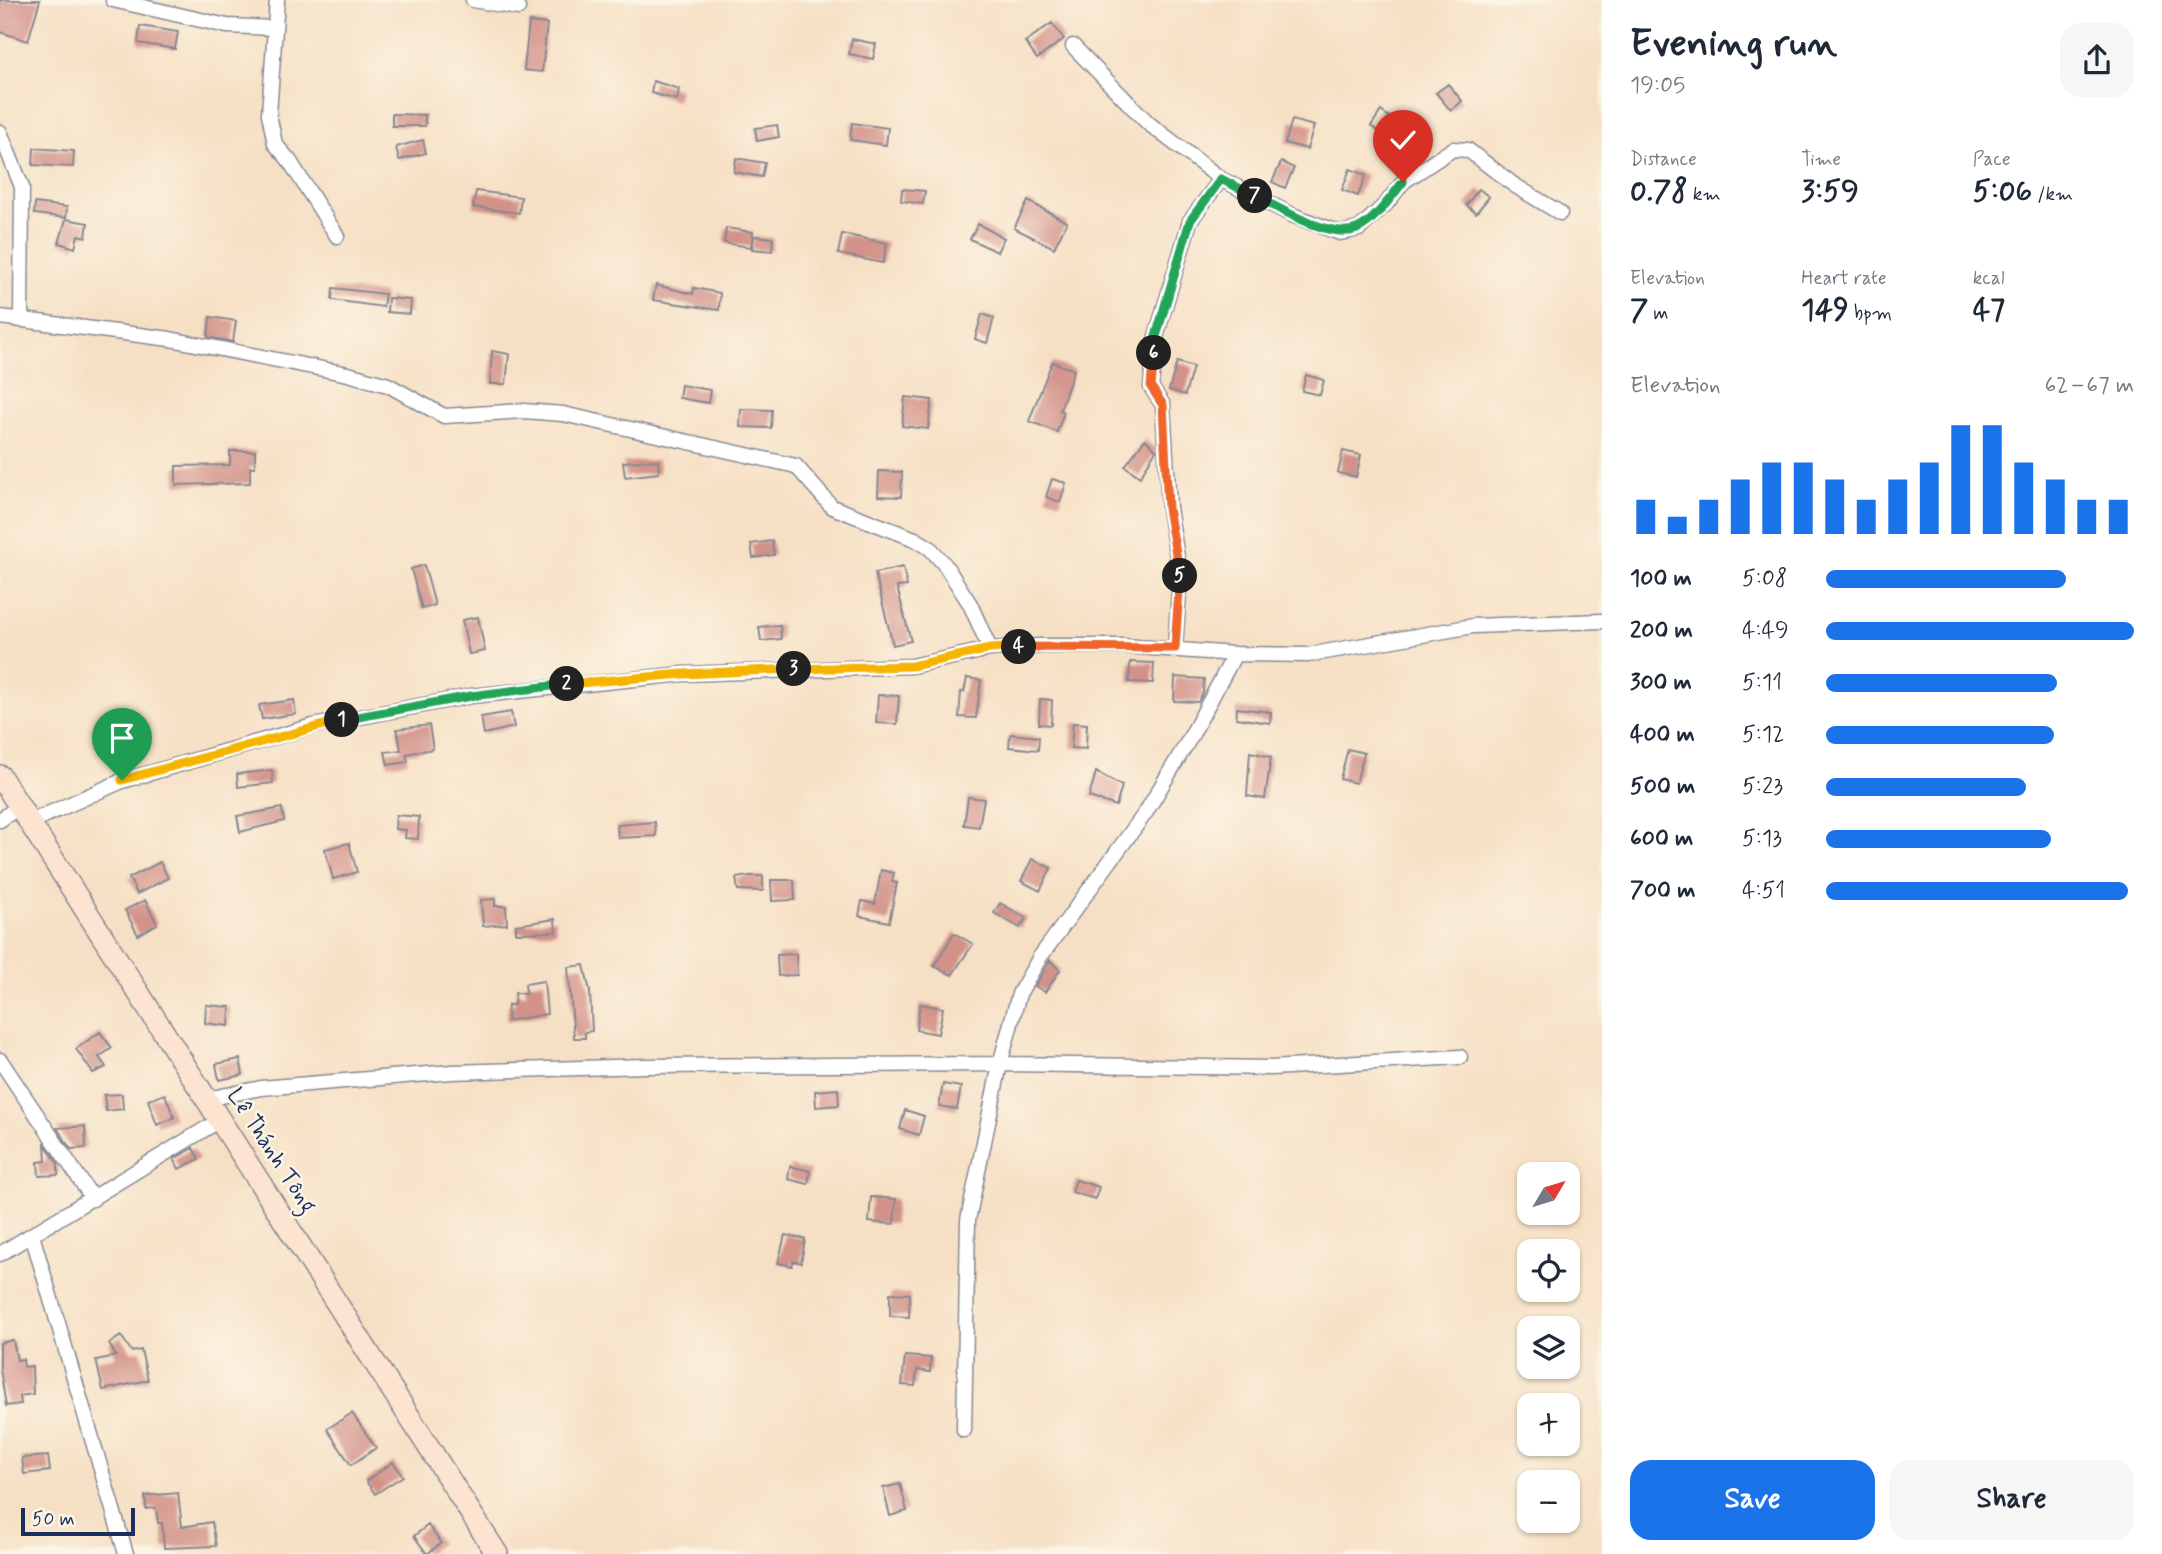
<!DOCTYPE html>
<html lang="en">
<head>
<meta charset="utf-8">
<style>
  body { margin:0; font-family:Mynerve,sans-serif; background:#f6f6f7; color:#1f2937; height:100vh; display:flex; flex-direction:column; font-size:26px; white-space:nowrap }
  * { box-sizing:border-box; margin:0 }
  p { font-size:23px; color:#747a83 }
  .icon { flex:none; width:38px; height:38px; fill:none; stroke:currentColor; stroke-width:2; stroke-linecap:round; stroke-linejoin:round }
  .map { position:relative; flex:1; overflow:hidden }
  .side { display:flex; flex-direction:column; background:#fff; width:560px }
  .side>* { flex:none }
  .needle { width:46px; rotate:52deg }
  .tools { position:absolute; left:1517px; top:1162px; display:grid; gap:14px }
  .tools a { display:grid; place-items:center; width:63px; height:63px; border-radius:14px; background:#fff; box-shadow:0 2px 5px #0004; font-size:35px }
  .scale { position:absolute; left:21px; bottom:18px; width:114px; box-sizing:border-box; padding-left:7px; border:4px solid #1b2f5e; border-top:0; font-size:19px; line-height:24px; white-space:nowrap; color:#1b2f5e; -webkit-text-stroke:5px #fcf5e5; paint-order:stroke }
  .pin { position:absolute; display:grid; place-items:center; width:60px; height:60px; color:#fff; margin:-72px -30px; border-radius:50% 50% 50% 0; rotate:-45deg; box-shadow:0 0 7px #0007 }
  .pin .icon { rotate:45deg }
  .km { position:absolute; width:35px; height:35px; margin:-18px; border-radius:50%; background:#222; color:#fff; font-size:19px; line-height:35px; text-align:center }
  .round { display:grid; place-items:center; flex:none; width:74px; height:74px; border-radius:21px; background:#f6f6f7 }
  .head { display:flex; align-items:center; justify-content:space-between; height:119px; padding:0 28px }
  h1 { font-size:38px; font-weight:700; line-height:52px }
  .metrics { display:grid; grid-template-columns:repeat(3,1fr); gap:10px; height:119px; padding:7px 28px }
  .metrics div { display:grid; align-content:center }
  .metrics b { font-size:30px; font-weight:700 }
  .metrics small { font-size:19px; font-weight:400 }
  .metrics p { font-size:19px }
  .chart { height:196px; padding:14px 28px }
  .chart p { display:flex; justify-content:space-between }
  .chart svg { width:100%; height:126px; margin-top:7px; stroke:#1a73e8; stroke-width:6 }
  .button { display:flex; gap:14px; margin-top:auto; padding:14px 28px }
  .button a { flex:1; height:80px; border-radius:21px; background:#1a73e8; color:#fff; font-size:28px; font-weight:700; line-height:80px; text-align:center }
  .button a+a { background:#f6f6f7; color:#1f2937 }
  ul { padding:0 28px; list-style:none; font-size:23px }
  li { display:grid; grid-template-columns:112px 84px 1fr; align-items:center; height:52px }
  li i { height:18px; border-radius:9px; background:#1a73e8 }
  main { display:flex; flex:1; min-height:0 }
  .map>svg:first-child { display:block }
</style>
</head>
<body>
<main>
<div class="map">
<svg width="1602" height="1554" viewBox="0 0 1602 1554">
  <rect width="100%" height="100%" fill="#fcf5e5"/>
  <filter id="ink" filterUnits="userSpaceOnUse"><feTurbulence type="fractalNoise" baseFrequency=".0143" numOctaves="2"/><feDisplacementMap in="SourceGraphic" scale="14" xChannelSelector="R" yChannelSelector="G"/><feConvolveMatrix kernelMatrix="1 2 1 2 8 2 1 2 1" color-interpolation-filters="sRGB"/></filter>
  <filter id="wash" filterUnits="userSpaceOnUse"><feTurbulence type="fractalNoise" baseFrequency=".00686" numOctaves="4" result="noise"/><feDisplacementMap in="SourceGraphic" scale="28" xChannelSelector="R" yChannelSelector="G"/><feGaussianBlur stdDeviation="1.57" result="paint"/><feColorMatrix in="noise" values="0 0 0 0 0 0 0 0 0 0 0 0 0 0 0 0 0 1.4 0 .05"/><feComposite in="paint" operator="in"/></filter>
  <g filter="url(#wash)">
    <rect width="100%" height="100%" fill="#f6e0c5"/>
    <g id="blocks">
      <path fill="#d39289" d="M 0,0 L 40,0 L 28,41 L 0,32 Z
        M 529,22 L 547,24 L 542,72 L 524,70 Z
        M 1052,23 L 1064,39 L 1037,59 L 1025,42 Z
        M 140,26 L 178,32 L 175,49 L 138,43 Z
        M 852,39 L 876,44 L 873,59 L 849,54 Z
        M 653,81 L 679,89 L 677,100 L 651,93 Z
        M 1448,84 L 1462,101 L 1451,111 L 1436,93 Z
        M 1381,111 L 1402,126 L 1392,141 L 1371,126 Z
        M 392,114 L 425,115 L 425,126 L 392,126 Z
        M 1292,120 L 1314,126 L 1307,149 L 1285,143 Z
        M 852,123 L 888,128 L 886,145 L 850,140 Z
        M 777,125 L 779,137 L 757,141 L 755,128 Z
        M 423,140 L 426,153 L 399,160 L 396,147 Z
        M 34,148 L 74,151 L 73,167 L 33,165 Z
        M 736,158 L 765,163 L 762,177 L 734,172 Z
        M 1281,162 L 1294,168 L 1285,188 L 1272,182 Z
        M 1350,169 L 1366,175 L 1358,196 L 1342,190 Z
        M 902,189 L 925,191 L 923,204 L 901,201 Z
        M 1479,189 L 1489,197 L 1476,213 L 1466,205 Z
        M 476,191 L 521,197 L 519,213 L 473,207 Z
        M 1028,201 L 1067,222 L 1054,248 L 1014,228 Z
        M 35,203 L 67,207 L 66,218 L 34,214 Z
        M 66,219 L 88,223 L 86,237 L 78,235 L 75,248 L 59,243 Z
        M 978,224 L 1004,238 L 997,252 L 970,239 Z
        M 726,228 L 753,232 L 751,247 L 724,243 Z
        M 842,234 L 887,243 L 883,263 L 838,254 Z
        M 754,236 L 773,238 L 772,251 L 752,249 Z
        M 656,285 L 693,294 L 694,288 L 720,293 L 719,310 L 653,300 Z
        M 333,288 L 385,294 L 383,307 L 332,300 Z
        M 388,298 L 411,300 L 410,314 L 387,312 Z
        M 982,314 L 994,318 L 987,343 L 975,339 Z
        M 210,317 L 236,321 L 233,342 L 208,337 Z
        M 492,351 L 509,354 L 506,384 L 490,384 Z
        M 1052,362 L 1074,370 L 1060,410 L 1064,412 L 1057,432 L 1029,421 Z
        M 1177,362 L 1193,367 L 1185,395 L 1169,390 Z
        M 1306,375 L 1324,380 L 1320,395 L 1302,391 Z
        M 681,385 L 710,390 L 708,403 L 679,398 Z
        M 905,397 L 932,400 L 928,429 L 902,426 Z
        M 741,409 L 772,410 L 771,428 L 740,427 Z
        M 1145,439 L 1156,450 L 1140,477 L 1125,466 Z
        M 230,451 L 255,451 L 255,467 L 250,467 L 250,483 L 176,485 L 176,466 L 230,465 Z
        M 1343,451 L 1361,455 L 1356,477 L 1338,473 Z
        M 658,460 L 659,473 L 625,477 L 623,462 Z
        M 879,471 L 902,472 L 901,497 L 878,496 Z
        M 1052,479 L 1066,483 L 1060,502 L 1046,497 Z
        M 772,541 L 774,555 L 753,558 L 751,544 Z
        M 424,565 L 435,605 L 422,609 L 411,569 Z
        M 903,567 L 907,586 L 897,587 L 911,641 L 893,645 L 875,573 Z
        M 478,617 L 485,651 L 469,654 L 462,620 Z
        M 780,625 L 781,639 L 761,641 L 759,627 Z
        M 1130,662 L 1154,663 L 1153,683 L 1129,682 Z
        M 1175,677 L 1204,679 L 1203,693 L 1198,702 L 1174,701 Z
        M 967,678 L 981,680 L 976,718 L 959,717 L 961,692 L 964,692 Z
        M 878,695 L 899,696 L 897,724 L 876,723 Z
        M 1040,699 L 1052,700 L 1051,725 L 1039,724 Z
        M 294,700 L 296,714 L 262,719 L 259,705 Z
        M 1237,708 L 1271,712 L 1270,723 L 1236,718 Z
        M 511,712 L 514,727 L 484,734 L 481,717 Z
        M 1073,723 L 1087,724 L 1086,749 L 1071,748 Z
        M 429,725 L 433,749 L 406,754 L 408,762 L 388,765 L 385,752 L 401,750 L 397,729 Z
        M 1010,734 L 1039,737 L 1038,750 L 1009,747 Z
        M 1348,749 L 1364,753 L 1356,783 L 1340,779 Z
        M 1250,752 L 1271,757 L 1265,799 L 1247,796 Z
        M 272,770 L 273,783 L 238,787 L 237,774 Z
        M 1096,772 L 1122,786 L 1116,806 L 1089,797 Z
        M 968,797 L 984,799 L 979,827 L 964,825 Z
        M 282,808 L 284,821 L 240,832 L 237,816 Z
        M 396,815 L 419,817 L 418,839 L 405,838 L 406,830 L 395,829 Z
        M 655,822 L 656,836 L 618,838 L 617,825 Z
        M 349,843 L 357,872 L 333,879 L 325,849 Z
        M 1032,859 L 1051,868 L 1040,891 L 1021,881 Z
        M 160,862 L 168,878 L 137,894 L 129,878 Z
        M 881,870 L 894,873 L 892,882 L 897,883 L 889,922 L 859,916 L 862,901 L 875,904 Z
        M 749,876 L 763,876 L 763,891 L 738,890 L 736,878 Z
        M 771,880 L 794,880 L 795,900 L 772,901 Z
        M 495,899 L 495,906 L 506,906 L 507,924 L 483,926 L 481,900 Z
        M 145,900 L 157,924 L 138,935 L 125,910 Z
        M 1000,903 L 1026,918 L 1020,928 L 994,913 Z
        M 555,919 L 556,932 L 516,933 L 516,925 Z
        M 954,933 L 973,944 L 952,975 L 934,966 Z
        M 796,954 L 797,975 L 778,976 L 777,955 Z
        M 1050,960 L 1060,970 L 1045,992 L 1035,986 Z
        M 584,965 L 590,992 L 592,1031 L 585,1032 L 585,1038 L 574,1038 L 568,967 Z
        M 544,981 L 547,1014 L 507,1021 L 508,1005 L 514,1005 L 515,993 L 526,994 L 525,984 Z
        M 920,1004 L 943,1008 L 938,1034 L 916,1030 Z
        M 206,1005 L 230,1007 L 229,1026 L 205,1023 Z
        M 100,1032 L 112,1048 L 99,1057 L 106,1067 L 93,1073 L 76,1049 Z
        M 240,1059 L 243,1075 L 219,1080 L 216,1064 Z
        M 943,1084 L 961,1087 L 957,1109 L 939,1106 Z
        M 838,1089 L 839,1105 L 816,1107 L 815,1091 Z
        M 122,1094 L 123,1109 L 106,1111 L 104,1095 Z
        M 165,1094 L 174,1118 L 157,1125 L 148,1100 Z
        M 905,1110 L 924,1116 L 919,1135 L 900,1129 Z
        M 85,1126 L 86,1148 L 71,1149 L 57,1128 Z
        M 45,1144 L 58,1164 L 58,1175 L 39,1176 L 38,1162 L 46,1161 Z
        M 193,1148 L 199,1159 L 179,1169 L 174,1159 Z
        M 790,1166 L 810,1171 L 808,1184 L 788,1179 Z
        M 1076,1180 L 1099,1187 L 1095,1199 L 1072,1192 Z
        M 871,1197 L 896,1199 L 894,1224 L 869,1222 Z
        M 785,1235 L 805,1239 L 801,1263 L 793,1261 L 792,1266 L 778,1263 Z
        M 890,1293 L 910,1294 L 909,1317 L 890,1316 Z
        M 121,1336 L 132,1352 L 141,1350 L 148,1380 L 103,1390 L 96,1360 L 116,1356 L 109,1344 Z
        M 13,1340 L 17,1360 L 23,1359 L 24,1367 L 32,1366 L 33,1394 L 20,1396 L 21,1404 L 6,1406 L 0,1369 L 0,1343 Z
        M 905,1356 L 931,1358 L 930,1372 L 917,1370 L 915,1386 L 902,1385 Z
        M 352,1413 L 376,1448 L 351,1465 L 327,1429 Z
        M 48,1456 L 50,1471 L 24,1474 L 22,1458 Z
        M 393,1462 L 403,1476 L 375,1494 L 366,1481 Z
        M 900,1484 L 907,1511 L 890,1516 L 883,1488 Z
        M 178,1493 L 182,1527 L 212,1522 L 216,1546 L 164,1548 L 162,1523 L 158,1523 L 156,1508 L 146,1509 L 145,1496 Z
        M 428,1525 L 441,1543 L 427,1554 L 414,1536 Z"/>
    </g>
  </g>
  <g filter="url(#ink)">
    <use href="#blocks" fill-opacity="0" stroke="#888892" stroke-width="2"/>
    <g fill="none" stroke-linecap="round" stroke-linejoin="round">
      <defs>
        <path id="street" d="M 113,0 L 227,26 L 274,28
          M 277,0 L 269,114 L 275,144 L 289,160 L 337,236
          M 473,0 L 518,8
          M 1073,46 L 1148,123 L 1221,179 L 1292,215 L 1340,233 L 1359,229 L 1386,204 L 1403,182 L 1453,149 L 1468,150 L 1514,185 L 1560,213
          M 0,132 L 22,187 L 21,320
          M 0,317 L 170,339 L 348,374 L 388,385 L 444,416 L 524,411 L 563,414 L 796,466 L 832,507 L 915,539 L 930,548 L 945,565 L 970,604 L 990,649
          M 1175,648 L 1180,576 L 1169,508 L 1163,405 L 1151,387 L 1155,340 L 1190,221 L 1221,179
          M 0,820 L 20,806
          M 30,822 L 122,781 L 313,726 L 471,696 L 683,674 L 912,666 L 990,649 L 1039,646 L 1124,646 L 1235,654 L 1308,655 L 1473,626 L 1602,621
          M 0,1060 L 93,1199
          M 207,1099 L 261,1088 L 452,1072 L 645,1066 L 1000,1064 L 1271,1068 L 1460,1057
          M 32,1235 L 126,1554
          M 0,1254 L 220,1120
          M 964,1430 L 968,1220 L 1000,1064 L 1019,994 L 1040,957 L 1146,812 L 1190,738 L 1235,654"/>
        <path id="secondary" d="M 0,776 L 497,1554"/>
      </defs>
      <use href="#street" stroke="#888892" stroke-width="17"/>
      <use href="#secondary" stroke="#888892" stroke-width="24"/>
      <use href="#street" stroke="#fff" stroke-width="14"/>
      <use href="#secondary" stroke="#fde4d1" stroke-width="21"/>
    </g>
  </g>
  <g fill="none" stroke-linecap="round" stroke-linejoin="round" filter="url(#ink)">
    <defs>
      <path id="split-1" d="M 122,780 L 342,720"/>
      <path id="split-2" d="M 342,720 L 471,696 L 567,684"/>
      <path id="split-3" d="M 567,684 L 683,674 L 794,669"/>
      <path id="split-4" d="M 794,669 L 912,666 L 990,649 L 1019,647"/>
      <path id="split-5" d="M 1019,647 L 1175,648 L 1180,576"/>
      <path id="split-6" d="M 1154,353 L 1151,387 L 1163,405 L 1168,508 L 1180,576"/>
      <path id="split-7" d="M 1154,353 L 1155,340 L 1190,221 L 1221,179 L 1255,196"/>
      <path id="split-8" d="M 1255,196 C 1279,208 1331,240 1357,229 C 1375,221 1391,197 1403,182"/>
    </defs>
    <use href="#split-1" stroke="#fff" stroke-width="14"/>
    <use href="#split-2" stroke="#fff" stroke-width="14"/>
    <use href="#split-3" stroke="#fff" stroke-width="14"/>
    <use href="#split-4" stroke="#fff" stroke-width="14"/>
    <use href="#split-5" stroke="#fff" stroke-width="14"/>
    <use href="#split-6" stroke="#fff" stroke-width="14"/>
    <use href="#split-7" stroke="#fff" stroke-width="14"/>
    <use href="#split-8" stroke="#fff" stroke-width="14"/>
    <use href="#split-1" stroke="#f5b400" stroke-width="9"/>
    <use href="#split-2" stroke="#22a559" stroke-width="9"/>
    <use href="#split-3" stroke="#f5b400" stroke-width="9"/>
    <use href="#split-4" stroke="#f5b400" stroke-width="9"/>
    <use href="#split-5" stroke="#f0652b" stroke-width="9"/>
    <use href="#split-6" stroke="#f0652b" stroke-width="9"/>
    <use href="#split-7" stroke="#22a559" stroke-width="9"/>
    <use href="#split-8" stroke="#22a559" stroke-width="9"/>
  </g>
  <g text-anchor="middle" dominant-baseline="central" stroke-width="5" stroke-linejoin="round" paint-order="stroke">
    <g font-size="23" fill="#1b2f5e" stroke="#fcf5e5">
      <text transform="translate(271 1151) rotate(57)">Lê Thánh Tông</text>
    </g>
  </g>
</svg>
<div class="tools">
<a><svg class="needle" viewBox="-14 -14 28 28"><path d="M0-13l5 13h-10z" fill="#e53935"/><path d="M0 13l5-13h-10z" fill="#747a83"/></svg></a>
<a><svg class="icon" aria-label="locate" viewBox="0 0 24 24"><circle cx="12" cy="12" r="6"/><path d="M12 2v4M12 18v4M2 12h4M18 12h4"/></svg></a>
<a><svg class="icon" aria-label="layers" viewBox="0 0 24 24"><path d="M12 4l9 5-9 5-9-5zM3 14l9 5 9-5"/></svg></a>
<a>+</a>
<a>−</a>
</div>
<div class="scale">50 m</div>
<div class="pin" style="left:122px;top:780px;background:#1e9e55"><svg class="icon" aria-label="arrive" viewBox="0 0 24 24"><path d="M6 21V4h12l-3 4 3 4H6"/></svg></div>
<div class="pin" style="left:1403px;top:182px;background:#d93025"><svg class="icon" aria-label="check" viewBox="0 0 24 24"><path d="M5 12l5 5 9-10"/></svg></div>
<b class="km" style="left:342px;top:720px">1</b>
<b class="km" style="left:567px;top:684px">2</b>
<b class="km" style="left:794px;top:669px">3</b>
<b class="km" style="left:1019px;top:647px">4</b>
<b class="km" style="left:1180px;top:576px">5</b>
<b class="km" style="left:1154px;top:353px">6</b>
<b class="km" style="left:1255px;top:196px">7</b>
</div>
<section class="side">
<div class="head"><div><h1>Evening run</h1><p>19:05</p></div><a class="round"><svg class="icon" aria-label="share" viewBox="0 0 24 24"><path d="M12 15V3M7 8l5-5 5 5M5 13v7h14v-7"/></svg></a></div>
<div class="metrics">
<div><p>Distance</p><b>0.78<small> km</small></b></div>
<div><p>Time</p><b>3:59</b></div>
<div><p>Pace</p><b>5:06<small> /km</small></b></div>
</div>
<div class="metrics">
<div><p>Elevation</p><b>7<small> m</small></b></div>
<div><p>Heart rate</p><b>149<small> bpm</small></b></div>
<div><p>kcal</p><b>47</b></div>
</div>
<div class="chart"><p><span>Elevation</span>62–67 m</p>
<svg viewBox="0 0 160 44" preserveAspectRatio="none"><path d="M5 44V32M15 44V38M25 44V32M35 44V25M45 44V19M55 44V19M65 44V25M75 44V32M85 44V25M95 44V19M105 44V6M115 44V6M125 44V19M135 44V25M145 44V32M155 44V32"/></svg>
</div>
<ul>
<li><b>100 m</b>5:08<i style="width:78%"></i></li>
<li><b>200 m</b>4:49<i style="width:100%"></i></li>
<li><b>300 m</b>5:11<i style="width:75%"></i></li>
<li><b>400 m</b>5:12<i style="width:74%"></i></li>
<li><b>500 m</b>5:23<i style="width:65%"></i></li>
<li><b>600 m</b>5:13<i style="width:73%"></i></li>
<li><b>700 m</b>4:51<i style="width:98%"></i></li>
</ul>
<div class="button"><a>Save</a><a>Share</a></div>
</section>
</main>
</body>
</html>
